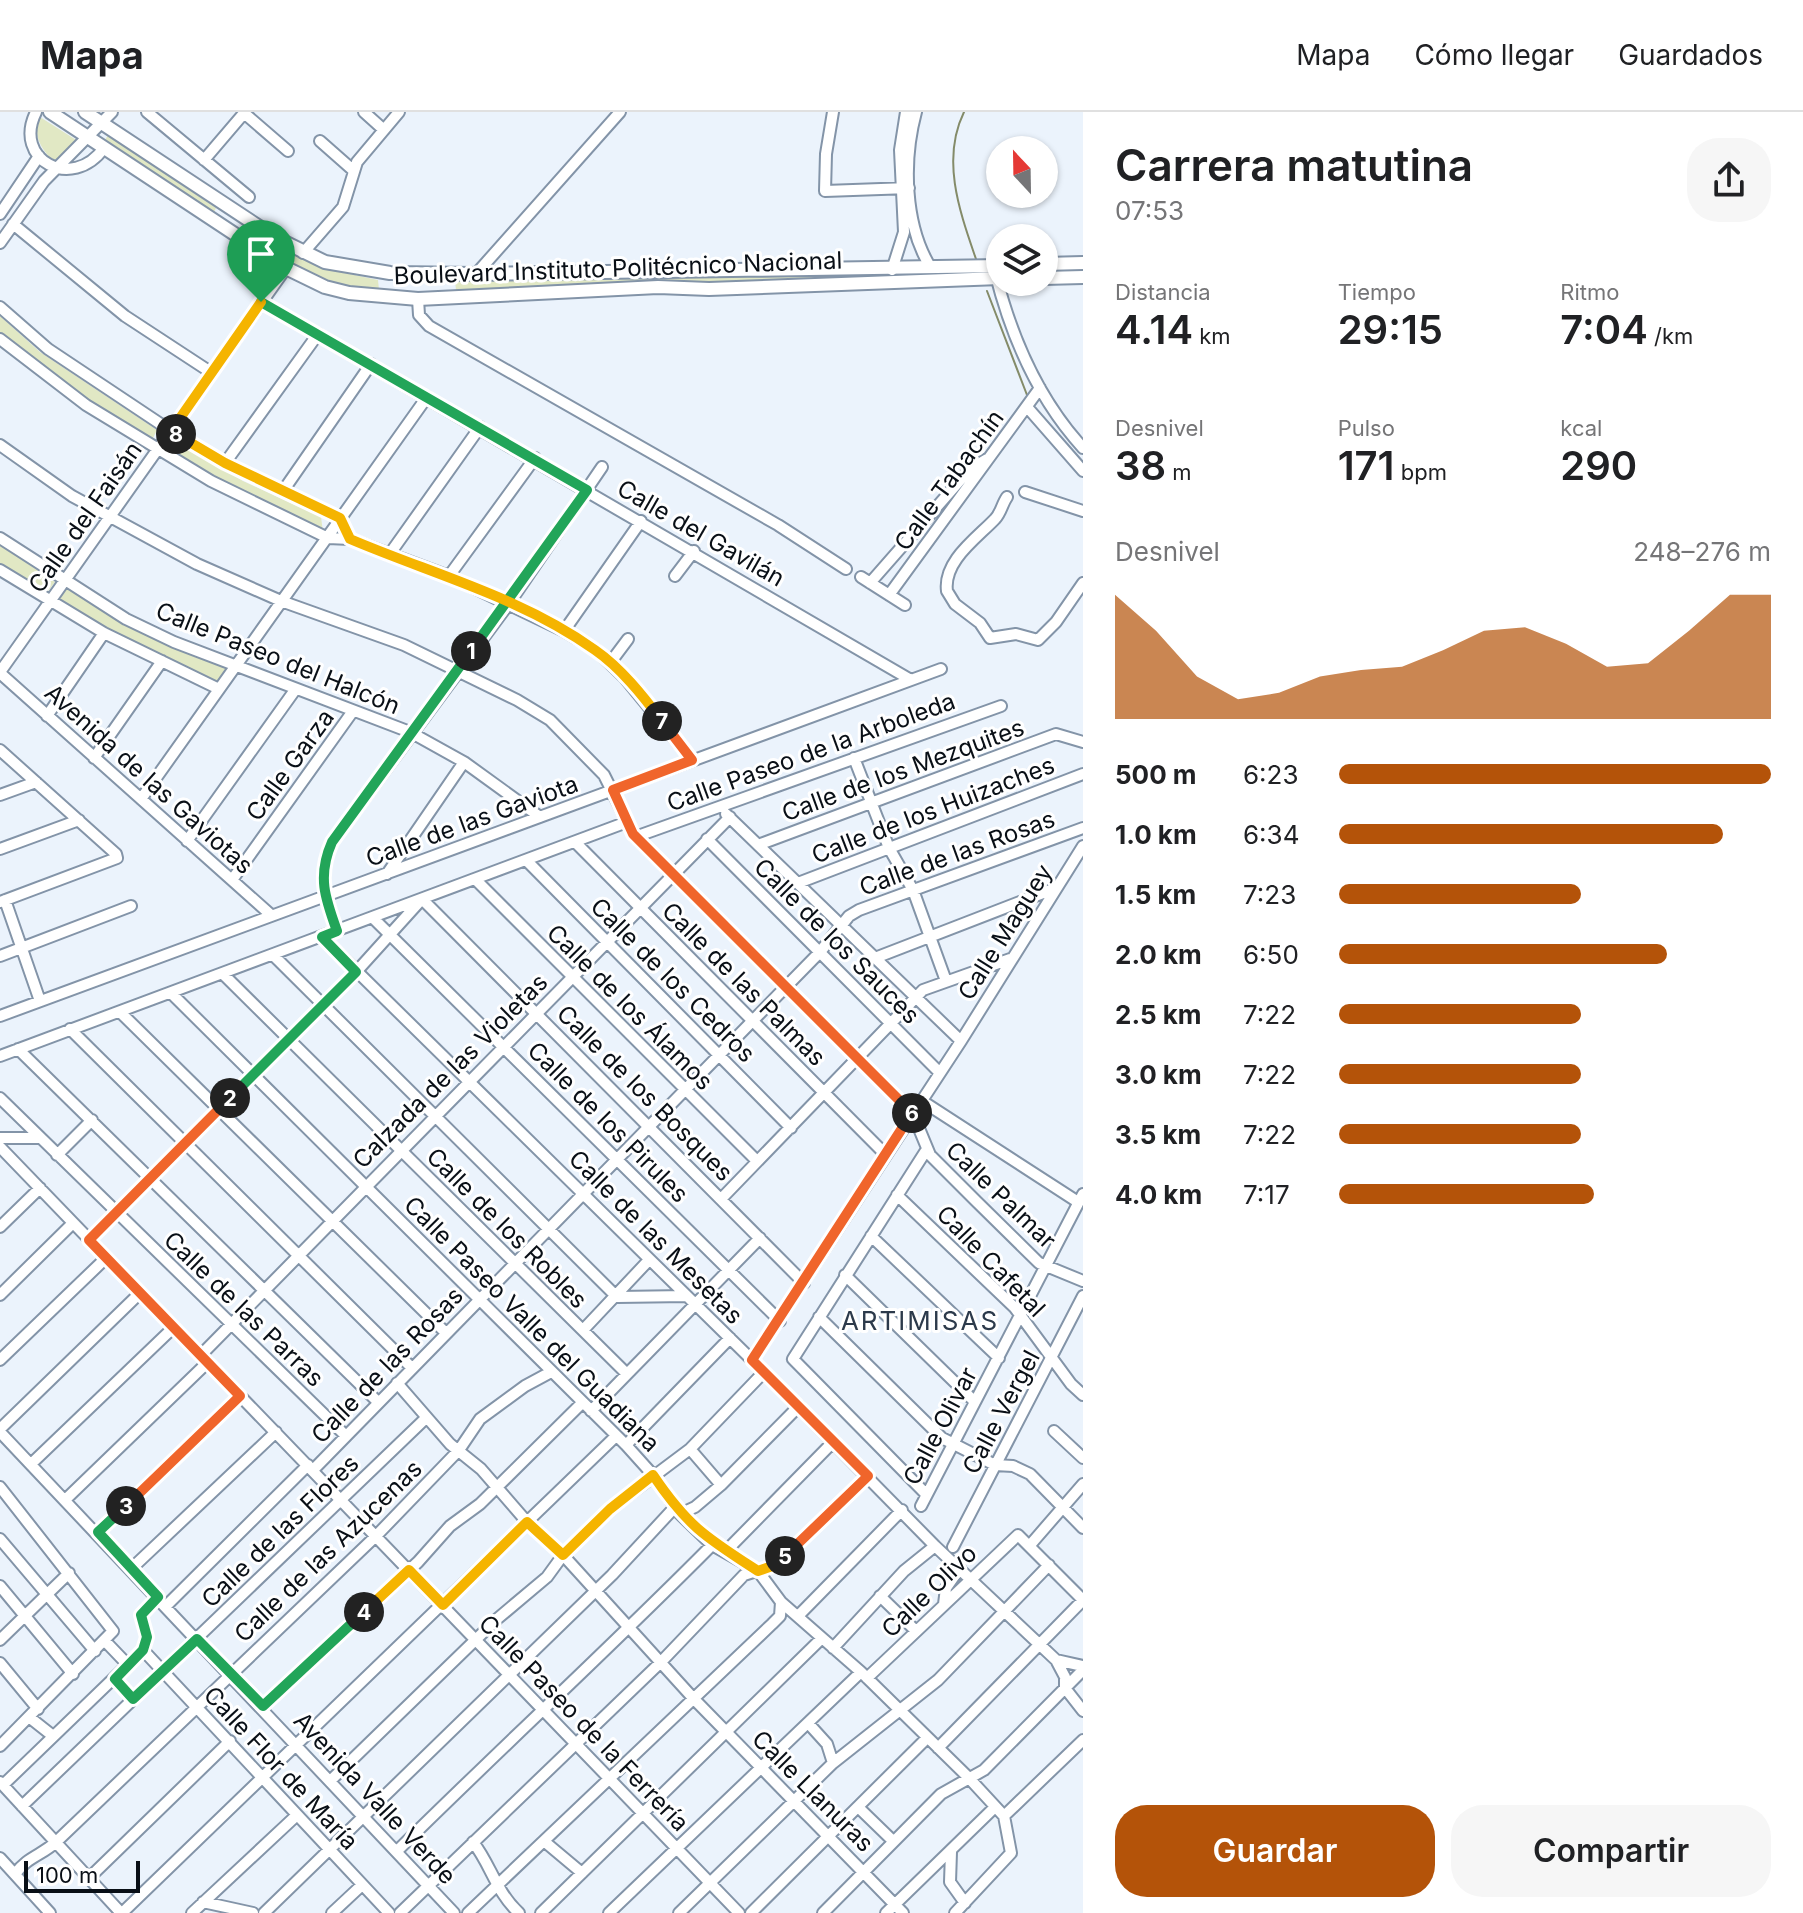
<!DOCTYPE html>
<html lang="es">
<head>
<meta charset="utf-8">
<style>
  body { margin:0; font-family:Inter,sans-serif; background:#f6f6f6; color:#202124; height:100vh; display:flex; flex-direction:column; font-size:30px; white-space:nowrap }
  * { box-sizing:border-box; margin:0 }
  p { font-size:26px; color:#757577 }
  .icon { flex:none; width:44px; height:44px; fill:none; stroke:currentColor; stroke-width:2; stroke-linecap:round; stroke-linejoin:round }
  .map { position:relative; flex:1; overflow:hidden }
  .side { display:flex; flex-direction:column; background:#fff; width:720px }
  .side>* { flex:none }
  .needle { width:52px; rotate:338deg }
  .controls { position:absolute; left:986px; top:24px; display:grid; gap:16px }
  .controls a { display:grid; place-items:center; width:72px; height:72px; border-radius:50%; background:#fff; box-shadow:0 2px 6px #0004; font-size:40px }
  .scale { position:absolute; left:24px; bottom:20px; width:116px; box-sizing:border-box; padding-left:8px; border:4px solid #090f16; border-top:0; font-size:22px; line-height:28px; white-space:nowrap; color:#090f16; -webkit-text-stroke:6px #fff; paint-order:stroke }
  .pin { position:absolute; display:grid; place-items:center; width:68px; height:68px; color:#fff; margin:-82px -34px; border-radius:50% 50% 50% 0; rotate:-45deg; box-shadow:0 0 8px #0007 }
  .pin .icon { rotate:45deg }
  .km { position:absolute; width:40px; height:40px; margin:-20px; border-radius:50%; background:#222; color:#fff; font-size:22px; line-height:40px; text-align:center }
  .round { display:grid; place-items:center; flex:none; width:84px; height:84px; border-radius:32px; background:#f6f6f6 }
  .summary { display:flex; align-items:center; justify-content:space-between; height:136px; padding:0 32px }
  h1 { font-size:44px; font-weight:600; line-height:60px }
  .stats { display:grid; grid-template-columns:repeat(3,1fr); gap:12px; height:136px; padding:8px 32px }
  .stats div { display:grid; align-content:center }
  .stats b { font-size:40px; font-weight:600 }
  .stats small { font-size:22px; font-weight:400 }
  .stats p { font-size:22px }
  .chart { height:224px; padding:16px 32px }
  .chart p { display:flex; justify-content:space-between }
  .chart svg { width:100%; height:144px; margin-top:8px; fill:#b45309; opacity:.7 }
  .action { display:flex; gap:16px; margin-top:auto; padding:16px 32px }
  .action a { flex:1; height:92px; border-radius:32px; background:#b45309; color:#fff; font-size:32px; font-weight:600; line-height:92px; text-align:center }
  .action a+a { background:#f6f6f6; color:#202124 }
  ul { padding:0 32px; list-style:none; font-size:26px }
  li { display:grid; grid-template-columns:128px 96px 1fr; align-items:center; height:60px }
  li i { height:20px; border-radius:10px; background:#b45309 }
  header { display:flex; align-items:center; gap:48px; box-sizing:border-box; height:112px; padding:0 40px; background:#fff; border-bottom:2px solid #e0e0e0 }
  header strong { font-size:38px }
  nav { display:flex; gap:44px; margin-inline-start:auto; font-size:28px }
  main { display:flex; flex:1; min-height:0 }
  .map>svg:first-child { display:block }
</style>
</head>
<body>
<header>
<strong>Mapa</strong>
<nav><a>Mapa</a><a>Cómo llegar</a><a>Guardados</a></nav>
</header>
<main>
<div class="map">
<svg width="1083" height="1801" viewBox="0 0 1083 1801">
  <rect width="100%" height="100%" fill="#ebf3fc"/>
  <path fill="#e1e8c4" d="M 40,5 L 81,31 L 64,48 L 51,47 C 40,35 32,21 40,5 Z
    M 108,23 L 216,96 L 213,102 L 105,28 Z
    M 236,115 C 282,142 326,158 378,168 L 379,178 L 337,177 L 232,121 Z
    M 874,162 L 874,169 L 456,178 L 455,169 Z
    M 0,204 L 40,240 L 157,318 L 152,328 L 29,249 L 0,223 Z
    M 175,329 L 243,369 L 321,405 L 323,420 L 237,381 L 167,340 Z
    M 0,433 L 55,470 L 45,483 L 0,453 Z
    M 65,469 L 144,518 L 234,556 L 218,576 L 50,490 Z"/>
  <g fill="none" stroke-linecap="round" stroke-linejoin="round">
    <path stroke="#848b69" stroke-width="2" d="M 964,0 C 940,49 961,103 977,150
      M 987,179 L 1027,283"/>
    <defs>
      <path id="minor" d="M 36,0 C 12,48 72,80 104,36
        M 147,0 L 249,85
        M 364,0 L 384,18
        M 833,0 L 826,42 L 825,79 L 909,76
        M 916,0 C 903,48 904,113 931,156
        M 244,1 L 288,39
        M 320,29 L 354,59
        M 204,48 L 245,0
        M 0,102 L 39,44
        M 13,112 L 125,204 L 212,261
        M 0,131 L 44,69 L 112,0
        M 303,141 L 343,95 L 357,50 L 399,0
        M 892,158 L 904,120 L 900,38 L 906,0
        M 995,160 C 1011,224 1038,287 1083,336
        M 476,162 L 620,0
        M 418,187 L 419,203 L 429,214 L 778,413 L 846,457
        M 261,190 L 911,568
        M 0,195 L 48,237 L 171,319 L 225,351 L 340,406 L 350,427
        M 0,227 L 86,293 L 211,369 L 328,426 L 350,427 L 449,464 L 564,519 L 596,538 L 625,566 L 692,648
        M 1027,295 L 1083,359
        M 0,333 L 72,384 L 197,452 L 281,489 L 404,533 L 517,588 L 550,608 L 604,663 L 635,725 L 913,1002 L 930,1043 L 976,1089 L 1039,1151 L 1083,1169
        M 225,351 L 318,222
        M 283,379 L 371,252
        M 1025,380 L 1083,399
        M 1007,385 C 1002,392 1001,401 995,407 C 977,426 943,449 947,479 L 955,492 L 980,511 L 990,526 L 1016,522 L 1038,528 L 1056,510 L 1083,471
        M 0,426 L 126,507 L 174,530 L 410,620 L 464,650 L 540,705
        M 389,443 L 480,315
        M 0,458 L 104,521 L 219,577
        M 449,464 L 535,346
        M 675,464 L 694,439
        M 861,465 L 905,493
        M 870,471 L 970,357 L 987,347
        M 889,483 L 1040,276
        M 564,519 L 641,409
        M 610,551 L 628,527
        M 0,560 L 286,156
        M 0,561 L 271,803
        M 47,604 L 104,521
        M 0,638 L 116,742 L 117,746 L 0,790
        M 94,646 L 162,549
        M 854,646 L 889,736 L 913,778 L 946,869
        M 0,683 L 36,670
        M 141,687 L 427,285
        M 726,702 L 961,929
        M 635,725 L 1001,594
        M 707,727 L 939,960
        M 187,729 L 295,578
        M 575,730 L 886,1043
        M 758,733 L 1056,622 L 1083,630
        M 0,737 L 79,708
        M 526,748 L 791,1016
        M 387,762 L 464,650
        M 232,768 L 353,599
        M 476,768 L 757,1049
        M 798,771 L 1083,662
        M 5,788 L 40,889
        M 373,806 L 780,1209
        M 337,819 C 326,786 317,764 332,730 L 510,490 L 602,355
        M 322,825 L 752,1248 L 935,1434 L 1056,1548 L 1065,1565 L 1065,1576 L 1083,1599
        M 273,843 L 617,1185 L 687,1184
        M 0,844 L 131,794
        M 875,846 L 1056,776
        M 223,862 L 627,1262
        M 171,881 L 626,1333 L 653,1363 L 680,1402 L 712,1433 L 758,1459 L 781,1490 L 861,1560 L 968,1665 L 1004,1704 L 1011,1741 L 955,1801
        M 120,900 L 446,1221
        M 0,904 L 941,557
        M 70,917 L 411,1255
        M 18,937 L 378,1290
        M 0,944 L 627,710
        M 0,986 L 344,1322
        M 922,989 L 1078,1090
        M 0,1026 L 40,1026
        M 0,1035 L 739,1801
        M 57,1043 L 92,1008
        M 897,1083 L 1015,1196 L 1071,1272 L 1083,1283
        M 722,1086 L 923,878 L 1010,847
        M 0,1115 L 40,1076
        M 871,1124 L 999,1246
        M 89,1128 L 356,860 L 422,787 L 804,1171
        M 845,1163 L 975,1290
        M 0,1183 L 73,1111
        M 819,1205 L 942,1326 L 995,1353 L 1013,1354 L 1030,1362 L 1083,1416
        M 584,1217 L 649,1148
        M 201,1243 L 730,705
        M 0,1248 L 106,1146
        M 752,1248 L 961,929 L 1083,734
        M 397,1271 L 450,1332 L 481,1357 L 527,1410 L 563,1443 L 693,1586 L 903,1801
        M 591,1299 L 760,1126
        M 0,1317 L 140,1181
        M 1054,1319 L 1083,1346
        M 0,1320 L 454,1801
        M 626,1333 L 730,1226
        M 690,1337 L 721,1373
        M 31,1352 L 174,1215
        M 313,1358 L 820,840 L 849,804 L 859,798 L 1083,716
        M 0,1375 L 113,1519 L 0,1634
        M 926,1382 L 793,1247 L 927,1037
        M 66,1387 L 208,1250
        M 921,1394 L 1083,1082
        M 680,1402 L 695,1395 L 721,1373 L 799,1294
        M 98,1420 L 240,1284
        M 0,1427 L 95,1539
        M 1031,1432 L 1083,1372
        M 953,1435 L 1083,1184
        M 726,1439 L 834,1329
        M 131,1457 L 276,1320
        M 0,1474 L 73,1562
        M 880,1484 L 916,1519
        M 944,1492 L 946,1476 L 960,1456
        M 166,1494 L 308,1353
        M 798,1504 L 902,1398
        M 0,1528 L 69,1461
        M 105,1529 L 128,1553
        M 833,1536 L 904,1459 L 935,1434
        M 143,1538 L 389,1801
        M 1056,1548 L 1083,1554
        M 0,1551 L 38,1597
        M 867,1566 L 1018,1423 L 1083,1488
        M 115,1567 L 133,1587
        M 263,1594 L 418,1450 L 450,1414 L 480,1392 L 582,1291
        M 29,1605 L 53,1624
        M 808,1611 L 827,1632 L 833,1651
        M 938,1636 L 1083,1488
        M 330,1669 L 497,1507 L 547,1465 L 563,1443 L 610,1397 L 690,1337 L 764,1260
        M 0,1670 L 121,1801
        M 3,1673 L 143,1538 L 147,1525 L 141,1503 L 158,1485
        M 22,1694 L 426,1306
        M 858,1695 L 892,1728
        M 1004,1704 L 1083,1628
        M 473,1730 C 491,1753 496,1780 519,1801
        M 545,1730 L 582,1761
        M 397,1739 C 501,1636 609,1537 712,1433
        M 951,1740 L 950,1770 L 965,1791
        M 0,1746 L 50,1801
        M 15,1762 C 27,1745 42,1743 56,1730 L 376,1424 L 459,1338 L 480,1307 L 525,1274 L 551,1260
        M 89,1766 L 230,1629
        M 203,1790 L 253,1801
        M 122,1801 L 615,1325
        M 192,1801 L 297,1703
        M 264,1801 L 612,1463 L 675,1395
        M 332,1801 L 362,1773
        M 400,1801 L 661,1550 L 744,1463 L 775,1453 L 868,1364
        M 468,1801 L 772,1512 L 780,1504 L 781,1490
        M 541,1801 L 822,1526
        M 609,1801 L 861,1560
        M 679,1801 L 833,1651 L 938,1568 L 1049,1453
        M 751,1801 L 927,1626
        M 823,1801 L 941,1682 L 984,1658 L 1083,1558
        M 886,1801 L 995,1695"/>
      <path id="major" d="M 50,0 L 286,156 L 325,175 L 349,181 L 418,187 L 658,175 L 709,177 L 1000,166
        M 85,0 L 276,126 L 325,150 L 390,161 L 476,162 L 1000,154
        M 1044,152 L 1083,151
        M 1044,166 L 1083,165"/>
    </defs>
    <use href="#minor" stroke="#8394a8" stroke-width="14"/>
    <use href="#major" stroke="#8394a8" stroke-width="16"/>
    <use href="#minor" stroke="#fff" stroke-width="10"/>
    <use href="#major" stroke="#fff" stroke-width="12"/>
  </g>
  <g fill="none" stroke-linecap="round" stroke-linejoin="round">
    <defs>
      <path id="split-1" d="M 261,190 L 587,378 L 471,539"/>
      <path id="split-2" d="M 230,986 L 356,860 L 322,825 L 337,819 C 325,786 317,764 332,730 L 471,539"/>
      <path id="split-3" d="M 126,1394 L 240,1284 L 89,1128 L 230,986"/>
      <path id="split-4" d="M 126,1394 L 98,1420 L 158,1485 L 141,1503 L 147,1525 L 143,1538 L 115,1567 L 133,1587 L 197,1527 L 263,1594 L 364,1500"/>
      <path id="split-5" d="M 364,1500 L 409,1458 L 443,1493 L 527,1410 L 563,1443 L 610,1397 L 653,1363 C 688,1415 707,1426 758,1459 L 775,1453 L 785,1444"/>
      <path id="split-6" d="M 785,1444 L 868,1364 L 752,1248 L 912,1001"/>
      <path id="split-7" d="M 662,609 L 692,648 L 613,678 L 633,722 L 912,1001"/>
      <path id="split-8" d="M 176,322 L 225,351 L 340,406 L 350,427 C 432,462 521,485 595,538 C 621,556 643,584 662,609"/>
      <path id="split-9" d="M 176,322 L 171,319 L 261,190"/>
    </defs>
    <use href="#split-1" stroke="#fff" stroke-width="16"/>
    <use href="#split-2" stroke="#fff" stroke-width="16"/>
    <use href="#split-3" stroke="#fff" stroke-width="16"/>
    <use href="#split-4" stroke="#fff" stroke-width="16"/>
    <use href="#split-5" stroke="#fff" stroke-width="16"/>
    <use href="#split-6" stroke="#fff" stroke-width="16"/>
    <use href="#split-7" stroke="#fff" stroke-width="16"/>
    <use href="#split-8" stroke="#fff" stroke-width="16"/>
    <use href="#split-9" stroke="#fff" stroke-width="16"/>
    <use href="#split-1" stroke="#22a559" stroke-width="10"/>
    <use href="#split-2" stroke="#22a559" stroke-width="10"/>
    <use href="#split-3" stroke="#f0652b" stroke-width="10"/>
    <use href="#split-4" stroke="#22a559" stroke-width="10"/>
    <use href="#split-5" stroke="#f5b400" stroke-width="10"/>
    <use href="#split-6" stroke="#f0652b" stroke-width="10"/>
    <use href="#split-7" stroke="#f0652b" stroke-width="10"/>
    <use href="#split-8" stroke="#f5b400" stroke-width="10"/>
    <use href="#split-9" stroke="#f5b400" stroke-width="10"/>
  </g>
  <g text-anchor="middle" dominant-baseline="central" stroke-width="6" stroke-linejoin="round" paint-order="stroke">
    <g font-size="24" fill="#090f16" stroke="#fff">
      <text transform="translate(618 156) rotate(-2)">Boulevard Instituto Politécnico Nacional</text>
      <text transform="translate(949 368) rotate(-54)">Calle Tabachín</text>
      <text transform="translate(85 405) rotate(-55)">Calle del Faisán</text>
      <text transform="translate(701 421) rotate(30)">Calle del Gavilán</text>
      <text transform="translate(278 546) rotate(22)">Calle Paseo del Halcón</text>
      <text transform="translate(811 640) rotate(-20)">Calle Paseo de la Arboleda</text>
      <text transform="translate(290 653) rotate(-54)">Calle Garza</text>
      <text transform="translate(903 658) rotate(-20)">Calle de los Mezquites</text>
      <text transform="translate(149 667) rotate(42)">Avenida de las Gaviotas</text>
      <text transform="translate(933 698) rotate(-21)">Calle de los Huizaches</text>
      <text transform="translate(472 709) rotate(-20)">Calle de las Gaviota</text>
      <text transform="translate(957 741) rotate(-20)">Calle de las Rosas</text>
      <text transform="translate(1005 820) rotate(-58)">Calle Maguey</text>
      <text transform="translate(837 829) rotate(45)">Calle de los Sauces</text>
      <text transform="translate(673 868) rotate(45)">Calle de los Cedros</text>
      <text transform="translate(744 872) rotate(45)">Calle de las Palmas</text>
      <text transform="translate(630 895) rotate(45)">Calle de los Álamos</text>
      <text transform="translate(450 959) rotate(-45)">Calzada de las Violetas</text>
      <text transform="translate(645 981) rotate(45)">Calle de los Bosques</text>
      <text transform="translate(608 1010) rotate(45)">Calle de los Pirules</text>
      <text transform="translate(1001 1083) rotate(44)">Calle Palmar</text>
      <text transform="translate(507 1116) rotate(45)">Calle de los Robles</text>
      <text transform="translate(656 1125) rotate(45)">Calle de las Mesetas</text>
      <text transform="translate(991 1149) rotate(46)">Calle Cafetal</text>
      <text transform="translate(244 1197) rotate(44)">Calle de las Parras</text>
      <text transform="translate(532 1212) rotate(45)">Calle Paseo Valle del Guadiana</text>
      <text transform="translate(387 1253) rotate(-46)">Calle de las Rosas</text>
      <text transform="translate(1001 1300) rotate(-62)">Calle Vergel</text>
      <text transform="translate(940 1314) rotate(-62)">Calle Olivar</text>
      <text transform="translate(280 1419) rotate(-44)">Calle de las Flores</text>
      <text transform="translate(328 1439) rotate(-44)">Calle de las Azucenas</text>
      <text transform="translate(929 1479) rotate(-44)">Calle Olivo</text>
      <text transform="translate(584 1611) rotate(46)">Calle Paseo de la Ferrería</text>
      <text transform="translate(281 1656) rotate(47)">Calle Flor de María</text>
      <text transform="translate(813 1679) rotate(45)">Calle Llanuras</text>
      <text transform="translate(375 1686) rotate(47)">Avenida Valle Verde</text>
    </g>
    <g font-size="26" letter-spacing="2" fill="#2c3a4b" stroke="#fff">
      <text x="920" y="1208">ARTIMISAS</text>
    </g>
  </g>
</svg>
<div class="controls">
<a><svg class="needle" viewBox="-14 -14 28 28"><path d="M0-13l5 13h-10z" fill="#e53935"/><path d="M0 13l5-13h-10z" fill="#757577"/></svg></a>
<a><svg class="icon" aria-label="layers" viewBox="0 0 24 24"><path d="M12 4l9 5-9 5-9-5zM3 14l9 5 9-5"/></svg></a>
</div>
<div class="scale">100 m</div>
<div class="pin" style="left:261px;top:190px;background:#1e9e55"><svg class="icon" aria-label="arrive" viewBox="0 0 24 24"><path d="M6 21V4h12l-3 4 3 4H6"/></svg></div>
<b class="km" style="left:471px;top:539px">1</b>
<b class="km" style="left:230px;top:986px">2</b>
<b class="km" style="left:126px;top:1394px">3</b>
<b class="km" style="left:364px;top:1500px">4</b>
<b class="km" style="left:785px;top:1444px">5</b>
<b class="km" style="left:912px;top:1001px">6</b>
<b class="km" style="left:662px;top:609px">7</b>
<b class="km" style="left:176px;top:322px">8</b>
</div>
<section class="side">
<div class="summary"><div><h1>Carrera matutina</h1><p>07:53</p></div><a class="round"><svg class="icon" aria-label="share" viewBox="0 0 24 24"><path d="M12 15V3M7 8l5-5 5 5M5 13v7h14v-7"/></svg></a></div>
<div class="stats">
<div><p>Distancia</p><b>4.14<small> km</small></b></div>
<div><p>Tiempo</p><b>29:15</b></div>
<div><p>Ritmo</p><b>7:04<small> /km</small></b></div>
</div>
<div class="stats">
<div><p>Desnivel</p><b>38<small> m</small></b></div>
<div><p>Pulso</p><b>171<small> bpm</small></b></div>
<div><p>kcal</p><b>290</b></div>
</div>
<div class="chart"><p><span>Desnivel</span>248–276 m</p>
<svg viewBox="0 0 160 44" preserveAspectRatio="none"><path d="M0 44V6L10 17L20 31L30 38L40 36L50 31L60 29L70 28L80 23L90 17L100 16L110 21L120 28L130 27L140 17L150 6L160 6V44z"/></svg>
</div>
<ul>
<li><b>500 m</b>6:23<i style="width:100%"></i></li>
<li><b>1.0 km</b>6:34<i style="width:89%"></i></li>
<li><b>1.5 km</b>7:23<i style="width:56%"></i></li>
<li><b>2.0 km</b>6:50<i style="width:76%"></i></li>
<li><b>2.5 km</b>7:22<i style="width:56%"></i></li>
<li><b>3.0 km</b>7:22<i style="width:56%"></i></li>
<li><b>3.5 km</b>7:22<i style="width:56%"></i></li>
<li><b>4.0 km</b>7:17<i style="width:59%"></i></li>
</ul>
<div class="action"><a>Guardar</a><a>Compartir</a></div>
</section>
</main>
</body>
</html>
